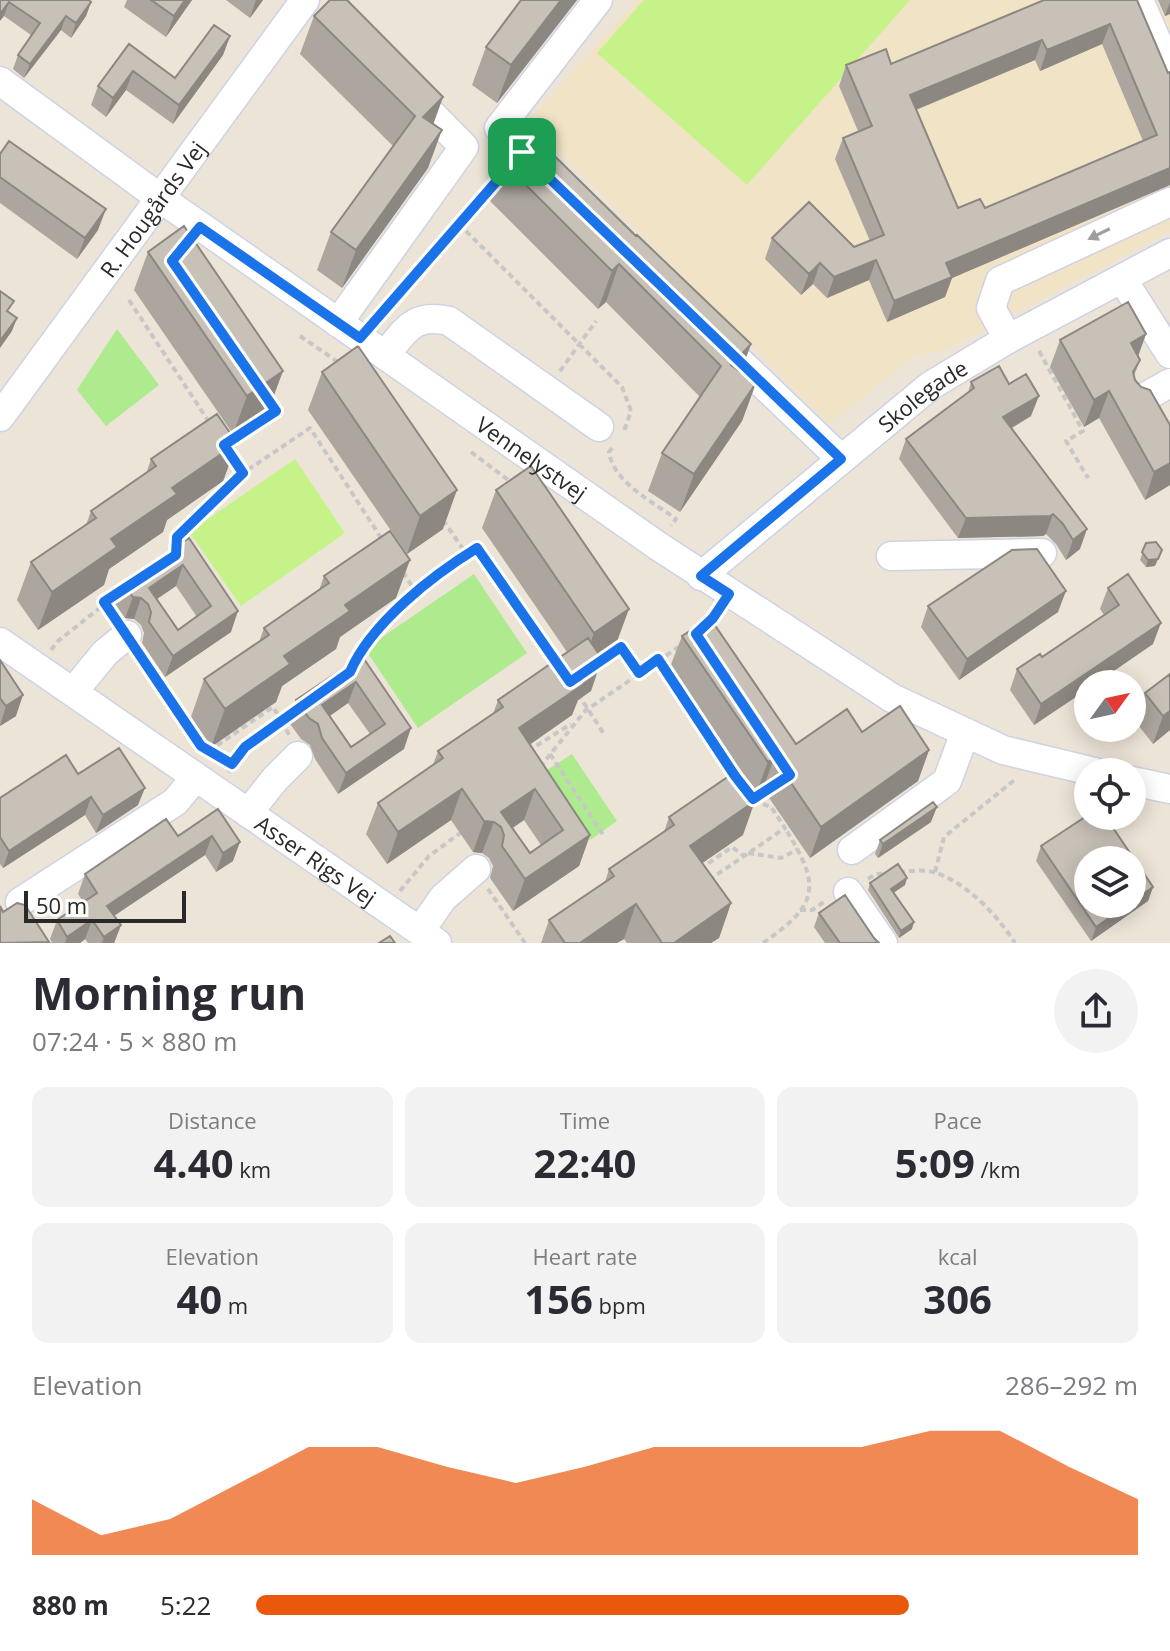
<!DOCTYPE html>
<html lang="en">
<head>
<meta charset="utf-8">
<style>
  body { margin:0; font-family:"Open Sans",sans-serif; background:#f2f2f3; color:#2b2b33; height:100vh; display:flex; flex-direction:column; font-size:30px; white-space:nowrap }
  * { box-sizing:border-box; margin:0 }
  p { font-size:26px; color:#7c7c81 }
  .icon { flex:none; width:44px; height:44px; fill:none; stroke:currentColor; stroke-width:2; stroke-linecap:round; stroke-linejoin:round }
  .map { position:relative; height:943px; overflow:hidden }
  .drawer { display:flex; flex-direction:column; background:#fff; flex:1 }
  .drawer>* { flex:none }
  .needle { width:52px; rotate:57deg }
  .tools { position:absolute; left:1074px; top:670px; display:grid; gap:16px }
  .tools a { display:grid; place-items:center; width:72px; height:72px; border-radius:50%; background:#fff; box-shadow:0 4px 20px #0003; font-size:40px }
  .scale { position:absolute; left:24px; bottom:20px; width:162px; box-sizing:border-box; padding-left:8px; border:4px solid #292929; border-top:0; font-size:22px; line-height:28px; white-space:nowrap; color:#292929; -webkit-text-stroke:6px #fff; paint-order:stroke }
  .pin { position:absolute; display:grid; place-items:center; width:68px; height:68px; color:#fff; margin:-34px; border-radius:16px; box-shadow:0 4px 12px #0006 }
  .round { display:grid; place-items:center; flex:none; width:84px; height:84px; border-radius:42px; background:#f2f2f3 }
  .head { display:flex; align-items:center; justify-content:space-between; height:136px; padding:0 32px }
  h1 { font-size:44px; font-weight:700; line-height:60px }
  .stats { display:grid; grid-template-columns:repeat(3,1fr); gap:12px; height:136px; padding:8px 32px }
  .stats div { display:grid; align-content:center; border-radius:16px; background:#f2f2f3; text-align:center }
  .stats b { font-size:40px; font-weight:700 }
  .stats small { font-size:22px; font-weight:400 }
  .stats p { font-size:22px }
  .chart { height:224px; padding:16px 32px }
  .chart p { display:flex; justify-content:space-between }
  .chart svg { width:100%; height:144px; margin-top:8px; fill:#ea580c; opacity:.7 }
  ul { padding:0 32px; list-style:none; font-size:26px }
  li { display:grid; grid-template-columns:128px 96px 1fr; align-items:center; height:60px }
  li i { height:20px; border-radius:10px; background:#ea580c }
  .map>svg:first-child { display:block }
</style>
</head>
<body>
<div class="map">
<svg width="1170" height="943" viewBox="0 0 1170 943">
  <rect width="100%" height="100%" fill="#ede4d8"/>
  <path fill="#f1e3c5" d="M 637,0 L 1170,0 L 1170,231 L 945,350 L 914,356 L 830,425 L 528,121 Z"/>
  <path fill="#aeea8e" d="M 117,329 L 159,385 L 106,426 L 77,390 Z
    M 474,574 L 527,653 L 418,728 L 365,649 Z
    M 572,754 L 617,821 L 590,840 L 544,772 Z"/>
  <path fill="#c6f389" d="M 644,0 L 910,0 L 747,185 L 597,53 Z
    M 295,459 L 345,533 L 241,606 L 189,532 Z"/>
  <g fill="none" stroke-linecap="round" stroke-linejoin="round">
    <defs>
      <g id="minor">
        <path d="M 1139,0 L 1170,71"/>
        <path id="s1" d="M 0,81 L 160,198 L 658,546 L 892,698 L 1003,750 L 1095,772"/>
        <path d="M 499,128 L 598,0"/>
        <path d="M 1123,280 L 1170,354"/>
        <path d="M 338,323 L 464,147 L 409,91"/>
        <path d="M 715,338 L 841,459"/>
        <path d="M 1008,339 L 991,308 L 1000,281 L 1170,202"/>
        <path d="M 385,355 C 406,330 413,313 449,321 L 599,427"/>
        <path d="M 1140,400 L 1170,383"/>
        <path id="s2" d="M 0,417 L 305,0"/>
        <path d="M 891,556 L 1042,553"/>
        <path id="s3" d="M 701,576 L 930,386 L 1008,339 L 1170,253"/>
        <path id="s4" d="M 0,642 L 437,943"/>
        <path d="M 73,692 L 105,653 L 127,635"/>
        <path d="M 1132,781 L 1170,789"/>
        <path d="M 248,813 L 275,779 L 298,756"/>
        <path d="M 852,850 L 947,781 L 965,733"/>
        <path d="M 848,892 L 883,943"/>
        <path d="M 20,902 L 175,802 L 196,777"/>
        <path d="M 420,931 L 443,898 L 476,869"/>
      </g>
    </defs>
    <use href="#minor" stroke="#ced2e4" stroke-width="31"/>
    <path stroke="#c7c7c7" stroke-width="4" stroke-dasharray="6 4" stroke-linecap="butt" d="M 459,224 L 622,387 L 631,411 L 624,431
      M 129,300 L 211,425
      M 376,319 L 489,190
      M 300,336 L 341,364
      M 1039,351 L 1083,431 L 1066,441 L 1088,478
      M 560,371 L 596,321
      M 230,441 L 276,411 L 269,401
      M 612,448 L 609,452 C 614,483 652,501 676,519 L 671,526
      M 471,452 L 511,482
      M 231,455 L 243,473
      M 443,520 L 467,555
      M 177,549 L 177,537 L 243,473 L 310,428 L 383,541
      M 403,572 L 415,591 L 477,548 L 558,664
      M 104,602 L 114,617
      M 615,639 L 639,673
      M 51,650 L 58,641 L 124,589
      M 140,654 L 201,746 L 232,764
      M 658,659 L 736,778
      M 599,662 L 621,647
      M 354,664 L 358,653 L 414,592
      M 578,694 L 604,734
      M 281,721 L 290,736
      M 209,751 L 273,707 L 282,721
      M 528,751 L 571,724
      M 550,754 L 604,836
      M 540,767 L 585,711 L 680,646
      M 228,772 L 245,747 L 295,712
      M 753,799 L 769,789
      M 748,853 L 781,858 L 798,849
      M 700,869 L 732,847 L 744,856
      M 899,872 C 910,871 926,869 936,873 C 967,883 998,916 1015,943
      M 935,872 L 944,837 L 1017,778
      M 868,879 L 876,874 L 890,873
      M 709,880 L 785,828 L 771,807 L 755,801 L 752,797
      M 488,889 L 525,943
      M 400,891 L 429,856 L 463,831
      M 800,910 L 812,910 L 827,900
      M 763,943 C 821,903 820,885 785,828"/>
    <use href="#minor" stroke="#fff" stroke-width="28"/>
  </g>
  <path fill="#aca69e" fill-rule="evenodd" d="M 0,0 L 91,2 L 86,16 L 71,38 L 61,30 L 24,78 L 13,69 L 18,55 L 31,35 L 4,16 Z
    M 127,0 L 192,0 L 166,37 L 124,7 Z
    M 226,0 L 263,0 L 250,18 Z
    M 521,0 L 577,0 L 497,103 L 472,85 L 486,47 Z
    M 1137,0 L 1170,185 L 952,278 L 945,297 L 887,322 L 869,280 L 827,298 L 813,284 L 801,295 L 765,259 L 772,238 L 854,247 L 870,241 L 835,159 L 843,138 L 858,131 L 839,86 L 846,65 L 891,64 ZM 1102,44 L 1143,141 L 985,208 L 958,208 L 916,110 L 1035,60 L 1040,71 Z
    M 1158,0 L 1170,0 L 1170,14 L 1165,16 Z
    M 314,16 L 443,97 L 433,124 L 428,168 L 342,288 L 317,270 L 331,232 L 393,146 L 300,54 Z
    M 230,36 L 223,55 L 173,124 L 126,90 L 106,117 L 91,105 L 98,86 L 129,44 L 175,78 Z
    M 0,154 L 98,230 L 77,259 L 0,203 Z
    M 499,158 L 636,236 L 751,344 L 741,372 L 756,383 L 742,421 L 680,512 L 648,491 L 662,453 L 700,397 L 606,302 L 598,309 L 485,196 Z
    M 148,252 L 269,409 L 233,434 L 134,290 Z
    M 1146,334 L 1138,357 L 1140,360 L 1134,376 L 1135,380 L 1170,425 L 1170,485 L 1145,500 L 1099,418 L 1084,427 L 1050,367 L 1060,340 Z
    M 322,372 L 443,529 L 407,554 L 308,410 Z
    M 971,382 L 1009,384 L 1031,416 L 1012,428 L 1080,549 L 1066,560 L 1056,544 L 1046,534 L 1043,536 L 958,538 L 899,459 L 906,439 L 968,393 Z
    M 237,443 L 223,481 L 167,520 L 163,532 L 109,569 L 104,585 L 38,630 L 17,600 L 31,562 L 86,525 L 91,511 L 146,474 L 151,459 Z
    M 496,490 L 615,647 L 600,657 L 591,691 L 578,700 L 572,715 L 530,744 L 590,835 L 579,866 L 513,911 L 490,878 L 493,866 L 489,858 L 482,853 L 473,852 L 451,820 L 387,864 L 366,834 L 378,803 L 433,765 L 438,751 L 493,714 L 498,700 L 567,652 L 482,528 ZM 524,820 L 541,845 L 530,853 L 512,828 Z
    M 189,538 L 231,632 L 165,677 L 142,643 L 144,633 L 141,625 L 134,619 L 125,618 L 115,604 L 123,583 ZM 176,586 L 197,617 L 178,630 L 157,599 Z
    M 1146,543 L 1155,566 L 1146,567 L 1140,560 Z
    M 324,576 L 396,598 L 340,637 L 336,649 L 282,686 L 276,702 L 211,747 L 191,717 L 204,679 L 259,642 L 264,628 L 319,590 Z
    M 1108,588 L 1153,644 L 1034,725 L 1010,690 L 1017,669 L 1042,657 L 1104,615 L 1100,609 Z
    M 928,606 L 1058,612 L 959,680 L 921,627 Z
    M 682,636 L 796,744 L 862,732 L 929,750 L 918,781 L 810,858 L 763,789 L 756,793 L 670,667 Z
    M 362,656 L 404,749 L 338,794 L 315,759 L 310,745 L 301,739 L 288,721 L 296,700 ZM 348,703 L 370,734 L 351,747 L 330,716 Z
    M 0,660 L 16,716 L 0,726 Z
    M 1170,674 L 1170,730 L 1153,744 L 1135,721 L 1145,693 Z
    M 78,774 L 138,805 L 96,833 L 85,815 L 3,868 L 0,864 L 0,798 Z
    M 218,809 L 233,861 L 216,872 L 205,855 L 114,916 L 121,925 L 114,943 L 88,943 L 85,939 L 80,943 L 52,943 L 50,939 L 57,920 L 83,902 L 78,894 L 85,874 L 178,836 Z
    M 669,817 L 743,835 L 702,863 L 731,903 L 719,938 L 711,943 L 627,943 L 624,939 L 617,943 L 541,943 L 549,920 L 605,882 L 609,869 L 664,832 Z
    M 931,822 L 878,858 L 875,854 L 880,840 Z
    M 1041,846 L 1153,887 L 1148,901 L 1091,941 L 1036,861 Z
    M 870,883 L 905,885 L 894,892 L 912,929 L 899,938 L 868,890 Z
    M 819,913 L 874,938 L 879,943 L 825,943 L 814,927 Z"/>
  <path fill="#8c8781" d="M 185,0 L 192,0 L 166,37 L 174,16 Z
    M 256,0 L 263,0 L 250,18 Z
    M 561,0 L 577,0 L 497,103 L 511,65 Z
    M 9,2 L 4,16 L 0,21 L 0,14 Z
    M 91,2 L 86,16 L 71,38 L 76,23 Z
    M 1170,2 L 1170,14 L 1165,16 Z
    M 66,16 L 61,30 L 24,78 L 30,64 Z
    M 1110,24 L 1102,44 L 1040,71 L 1047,50 Z
    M 230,36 L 223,55 L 173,124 L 179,105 Z
    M 1042,40 L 1035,60 L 903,115 L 910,95 Z
    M 133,71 L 126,90 L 106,117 L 113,98 Z
    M 443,97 L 429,136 L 423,117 Z
    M 442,130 L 428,168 L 342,288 L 356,250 Z
    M 1170,168 L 1170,185 L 952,278 L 945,297 L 887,322 L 894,301 L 946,263 Z
    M 106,209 L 98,230 L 77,259 L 85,238 Z
    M 876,260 L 869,280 L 827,298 L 834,277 Z
    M 820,263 L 813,284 L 801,295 L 809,274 Z
    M 619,264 L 606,302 L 598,309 L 612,271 Z
    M 17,318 L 12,331 L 0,348 L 0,341 Z
    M 1146,334 L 1136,361 L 1131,343 Z
    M 751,344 L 737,382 L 731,365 Z
    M 283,371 L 269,409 L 233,434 L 247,396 Z
    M 756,383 L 742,421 L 680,512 L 694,474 Z
    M 1109,391 L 1099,418 L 1084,427 L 1094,400 Z
    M 1039,396 L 1031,416 L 996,437 L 1003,417 Z
    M 237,443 L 223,481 L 167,520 L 163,532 L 109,569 L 104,585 L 38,630 L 52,592 L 111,539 L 172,488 Z
    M 1170,463 L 1170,485 L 1145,500 L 1154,472 Z
    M 457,490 L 443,529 L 407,554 L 420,516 Z
    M 1053,514 L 1046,534 L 1043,536 L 958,538 L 966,518 Z
    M 1087,529 L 1080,549 L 1066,560 L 1073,540 Z
    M 1162,550 L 1155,566 L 1146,567 L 1148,560 Z
    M 410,560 L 396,598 L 340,637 L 336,649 L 282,686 L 276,702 L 211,747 L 225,709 L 284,656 L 345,605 Z
    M 183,565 L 176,586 L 148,605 L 149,588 Z
    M 1066,591 L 1058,612 L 959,680 L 967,659 Z
    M 133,597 L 141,598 L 134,619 L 125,618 Z
    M 629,609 L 615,647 L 580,671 L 594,633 Z
    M 238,611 L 231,632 L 165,677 L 173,656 Z
    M 1161,623 L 1153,644 L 1095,684 L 1088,684 L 1088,689 L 1034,725 L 1041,704 Z
    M 602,659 L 591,691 L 578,700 L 572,715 L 508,760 L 519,728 L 578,676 Z
    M 356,682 L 348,703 L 318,724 L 322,705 Z
    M 23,695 L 16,716 L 0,726 L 6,706 Z
    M 1170,711 L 1170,730 L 1153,744 L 1163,716 Z
    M 411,728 L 404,749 L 338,794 L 346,773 Z
    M 929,750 L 918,781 L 810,858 L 821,827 Z
    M 774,758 L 763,789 L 756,793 L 768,762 Z
    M 145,788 L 138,805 L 96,833 L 103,815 Z
    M 462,789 L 451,820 L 387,864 L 398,832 Z
    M 535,789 L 524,820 L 504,834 L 501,812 Z
    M 91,797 L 85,815 L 3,868 L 9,851 Z
    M 755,801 L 743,835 L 678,880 L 690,846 Z
    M 937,807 L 931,822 L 878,858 L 883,844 Z
    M 484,821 L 494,822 L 482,853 L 473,852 Z
    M 590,835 L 579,866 L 513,911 L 525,879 Z
    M 212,836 L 205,855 L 100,925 L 107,906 Z
    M 240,842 L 233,861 L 216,872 L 223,853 Z
    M 907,878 L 905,885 L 889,896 L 891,889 Z
    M 1153,887 L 1148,901 L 1091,941 L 1096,927 L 1129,904 L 1132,904 L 1132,902 Z
    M 731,903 L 719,938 L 711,943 L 674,943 Z
    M 636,904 L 624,939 L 617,943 L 580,943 Z
    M 92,920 L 85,939 L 80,943 L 65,943 L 67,937 Z
    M 914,922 L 912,929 L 899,938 L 901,931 Z
    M 121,925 L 114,943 L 102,943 L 104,937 Z"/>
  <path fill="#c8c1b8" stroke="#8c8781" stroke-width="2" fill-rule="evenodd" d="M 0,0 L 89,0 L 91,2 L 76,23 L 66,16 L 30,64 L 18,55 L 40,23 L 9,2 L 0,14 Z
    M 151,0 L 185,0 L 174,16 Z
    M 330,0 L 347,0 L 443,97 L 423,117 L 442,130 L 356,250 L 331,232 L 415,116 L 314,16 Z
    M 521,0 L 561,0 L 511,65 L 486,47 Z
    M 1044,0 L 1137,0 L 1168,73 L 1170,72 L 1170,168 L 946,263 L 952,277 L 894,301 L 876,260 L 834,277 L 820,263 L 809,274 L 772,238 L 809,202 L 854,247 L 884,235 L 843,138 L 872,126 L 846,65 L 886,49 L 891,64 ZM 1110,24 L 1157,135 L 985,208 L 980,199 L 958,208 L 910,95 L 1042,40 L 1047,50 Z
    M 214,25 L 230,36 L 179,105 L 133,71 L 113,98 L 98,86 L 129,44 L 175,78 Z
    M 527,129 L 636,236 L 637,235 L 751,344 L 731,365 L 756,383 L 694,474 L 662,453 L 721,366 L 619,264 L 612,271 L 499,158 Z
    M 9,141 L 106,209 L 85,238 L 0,177 L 0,154 Z
    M 184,226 L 283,371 L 247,396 L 148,252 Z
    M 0,291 L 14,301 L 7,311 L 17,318 L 0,341 Z
    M 1128,302 L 1146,334 L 1131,343 L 1140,360 L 1133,372 L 1135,380 L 1141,387 L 1150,390 L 1170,425 L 1170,463 L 1154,472 L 1109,391 L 1094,400 L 1060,340 Z
    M 358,346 L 457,490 L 420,516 L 322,372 Z
    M 999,366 L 1009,384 L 1026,374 L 1039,396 L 1003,417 L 1087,529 L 1073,540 L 1063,524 L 1053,514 L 1050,516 L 966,518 L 906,439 L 974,388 L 971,382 Z
    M 217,414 L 237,443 L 172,488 L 177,494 L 111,539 L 117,547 L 52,592 L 31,562 L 96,518 L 91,511 L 156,466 L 151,459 Z
    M 531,466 L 629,609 L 594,633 L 496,490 Z
    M 390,531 L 410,560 L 345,605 L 350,611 L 284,656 L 290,664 L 225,709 L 204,679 L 269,635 L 264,628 L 329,583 L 324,576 Z
    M 189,538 L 238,611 L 173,656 L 149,622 L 151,612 L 148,604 L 141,598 L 133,597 L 123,583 ZM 183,565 L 211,606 L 178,630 L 149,588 Z
    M 1156,542 L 1162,550 L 1158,559 L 1148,560 L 1142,552 L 1146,543 Z
    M 1037,549 L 1066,591 L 967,659 L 928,606 L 1012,550 Z
    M 1128,574 L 1161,623 L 1041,704 L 1017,669 L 1040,654 L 1042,657 L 1119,605 L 1108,588 Z
    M 710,618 L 796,744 L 847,709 L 862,732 L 900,706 L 929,750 L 821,827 L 774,758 L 768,762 L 682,636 Z
    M 588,638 L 602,659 L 578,676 L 584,684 L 519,728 L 590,835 L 525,879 L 502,846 L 504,835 L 501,827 L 494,822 L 484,821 L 462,789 L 398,832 L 378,803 L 443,758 L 438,751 L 503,707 L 498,700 ZM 535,789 L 563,830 L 530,853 L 501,812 Z
    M 362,656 L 411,728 L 346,773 L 322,738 L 318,724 L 309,718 L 296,700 ZM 356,682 L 385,724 L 351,747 L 322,705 Z
    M 0,660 L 23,695 L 6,706 L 0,698 Z
    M 1170,674 L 1170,711 L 1163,716 L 1145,693 Z
    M 119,748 L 145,788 L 103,815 L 91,797 L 9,851 L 0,837 L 0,798 L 66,755 L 78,774 Z
    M 735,772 L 755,801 L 690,846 L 731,903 L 674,943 L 662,943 L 636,904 L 580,943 L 565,943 L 549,920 L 614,876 L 609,869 L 674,825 L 669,817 Z
    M 933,802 L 937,807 L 883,844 L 880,840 Z
    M 218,809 L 240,842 L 223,853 L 212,836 L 107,906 L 121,925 L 104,937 L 92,920 L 67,937 L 57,920 L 97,893 L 85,874 L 166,819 L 178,836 Z
    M 1088,815 L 1088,816 L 1105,816 L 1153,887 L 1132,902 L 1132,860 L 1088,860 L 1088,904 L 1129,904 L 1096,927 L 1041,846 Z
    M 898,864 L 907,878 L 891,889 L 914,922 L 901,931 L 870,883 Z
    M 845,895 L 874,938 L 879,943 L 840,943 L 819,913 Z
    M 17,903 L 25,905 L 49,942 L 0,943 L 0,906 L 3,912 Z
    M 390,936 L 395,943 L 379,943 Z"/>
  <defs><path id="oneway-solid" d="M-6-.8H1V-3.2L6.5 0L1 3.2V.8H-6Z" transform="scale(2)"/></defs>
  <use fill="#9f9f9f" href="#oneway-solid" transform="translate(1099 234) rotate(154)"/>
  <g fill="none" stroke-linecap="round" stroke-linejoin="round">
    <defs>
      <path id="route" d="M 522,152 L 841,459 L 701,576 L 729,594 L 713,618 L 696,634 L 790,775 L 753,799 L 735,776 L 658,659 L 639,673 L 621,647 L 570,682 L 477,548 C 433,575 371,623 350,672 L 245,747 L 232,764 L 201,746 L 104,602 L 176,555 L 177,537 L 243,473 L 224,445 L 276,411 L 172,261 L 200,227 L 360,338 Z"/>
    </defs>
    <use href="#route" stroke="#fff" stroke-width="16"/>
    <use href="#route" stroke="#1a73e8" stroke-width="10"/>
  </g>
  <g text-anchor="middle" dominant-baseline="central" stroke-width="6" stroke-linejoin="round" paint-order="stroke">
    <g font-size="22" fill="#292929" stroke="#fff">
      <text stroke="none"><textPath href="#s2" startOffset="258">R. Hougårds Vej</textPath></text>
      <text stroke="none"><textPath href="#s3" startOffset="286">Skolegade</textPath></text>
      <text stroke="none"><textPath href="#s1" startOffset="652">Vennelystvej</textPath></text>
      <text stroke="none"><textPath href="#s4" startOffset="384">Asser Rigs Vej</textPath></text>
    </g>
  </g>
</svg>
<div class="tools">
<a><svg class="needle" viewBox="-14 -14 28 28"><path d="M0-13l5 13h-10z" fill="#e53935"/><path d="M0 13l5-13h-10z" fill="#7c7c81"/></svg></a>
<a><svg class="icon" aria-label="locate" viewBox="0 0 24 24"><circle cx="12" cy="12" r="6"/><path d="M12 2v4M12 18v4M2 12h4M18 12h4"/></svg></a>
<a><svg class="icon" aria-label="layers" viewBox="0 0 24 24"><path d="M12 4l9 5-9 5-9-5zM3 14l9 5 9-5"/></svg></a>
</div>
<div class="scale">50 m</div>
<div class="pin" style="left:522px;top:152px;background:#1e9e55"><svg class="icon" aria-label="arrive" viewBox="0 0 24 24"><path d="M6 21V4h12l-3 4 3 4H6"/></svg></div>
</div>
<section class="drawer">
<div class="head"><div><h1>Morning run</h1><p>07:24 · 5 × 880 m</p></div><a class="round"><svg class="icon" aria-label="share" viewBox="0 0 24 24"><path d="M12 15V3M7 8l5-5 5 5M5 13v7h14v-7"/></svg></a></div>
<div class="stats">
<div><p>Distance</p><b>4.40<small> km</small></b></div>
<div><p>Time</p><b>22:40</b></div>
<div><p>Pace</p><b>5:09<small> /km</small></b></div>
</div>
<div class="stats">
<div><p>Elevation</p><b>40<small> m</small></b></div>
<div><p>Heart rate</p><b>156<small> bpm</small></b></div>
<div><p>kcal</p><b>306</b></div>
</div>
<div class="chart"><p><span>Elevation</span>286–292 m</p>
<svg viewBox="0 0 160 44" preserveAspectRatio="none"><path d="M0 44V27L10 38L20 33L30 22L40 11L50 11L60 17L70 22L80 17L90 11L100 11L110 11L120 11L130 6L140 6L150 17L160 27V44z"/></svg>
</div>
<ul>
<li><b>880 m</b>5:22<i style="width:74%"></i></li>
</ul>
</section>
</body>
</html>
